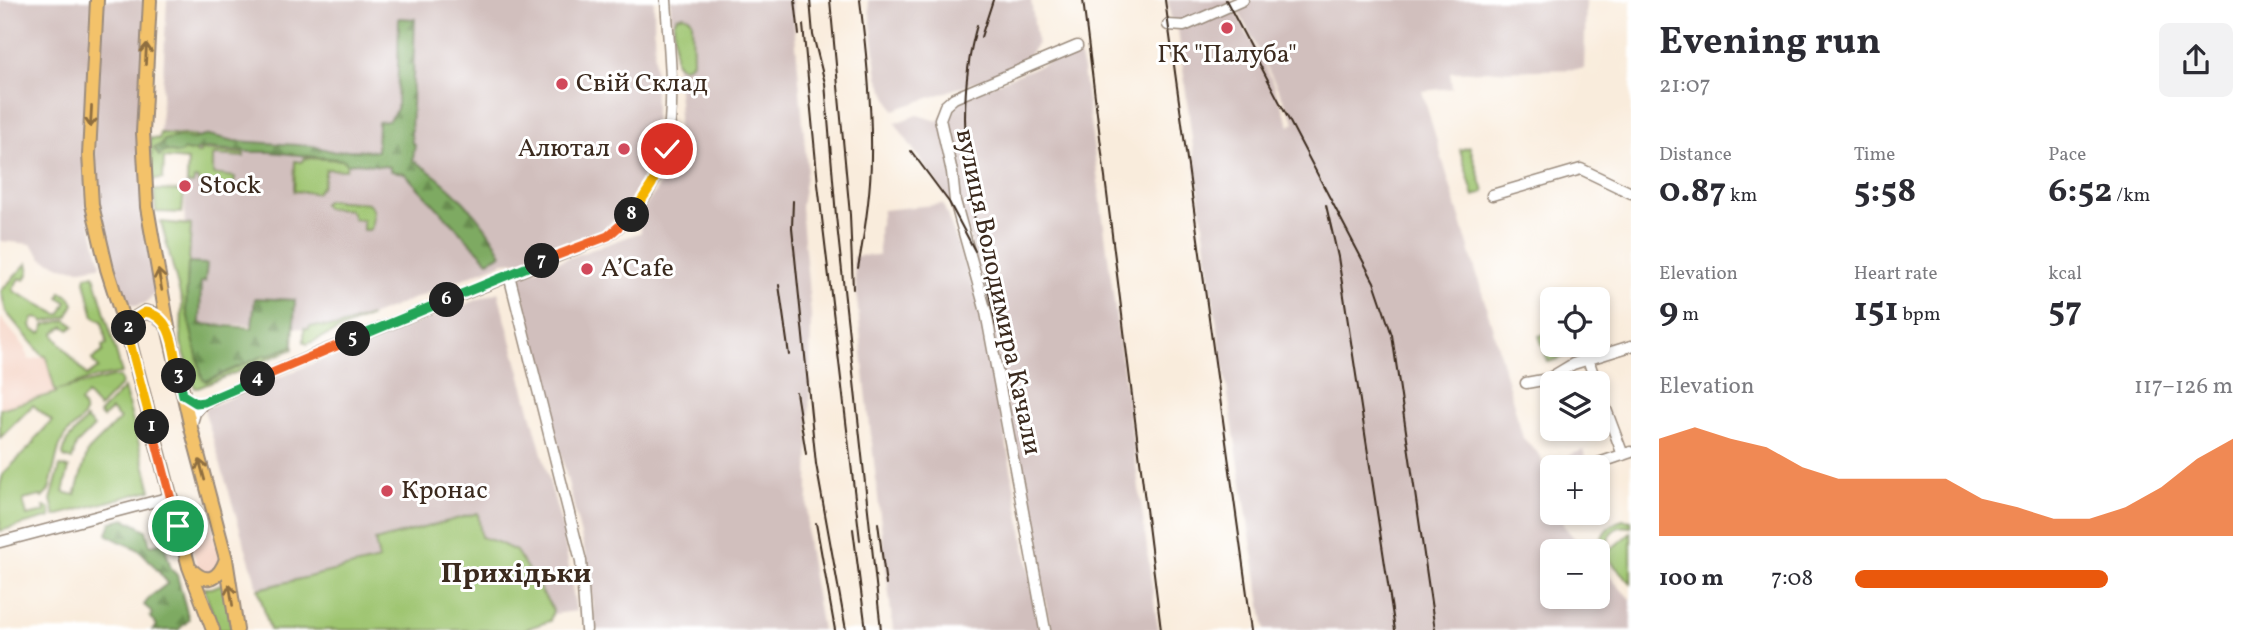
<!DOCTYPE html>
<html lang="en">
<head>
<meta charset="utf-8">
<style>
  body { margin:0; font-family:Vollkorn,serif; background:#f2f2f3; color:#2b2b33; height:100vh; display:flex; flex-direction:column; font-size:26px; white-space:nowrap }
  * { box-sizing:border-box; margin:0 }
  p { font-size:23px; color:#7c7c81 }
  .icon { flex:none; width:38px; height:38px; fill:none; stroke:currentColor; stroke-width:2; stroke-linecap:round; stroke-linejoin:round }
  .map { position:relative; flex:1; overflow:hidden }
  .sheet { display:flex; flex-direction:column; background:#fff; width:630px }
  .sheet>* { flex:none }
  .buttons { position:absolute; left:1540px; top:287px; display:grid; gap:14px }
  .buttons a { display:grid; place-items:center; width:70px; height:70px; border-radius:10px; background:#fff; box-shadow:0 4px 10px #0003; font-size:35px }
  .pin { position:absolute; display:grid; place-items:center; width:60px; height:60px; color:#fff; margin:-30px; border:4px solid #fff; border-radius:50%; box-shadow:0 2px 7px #0007 }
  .km { position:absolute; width:35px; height:35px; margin:-18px; border-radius:50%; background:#222; color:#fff; font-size:19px; line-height:35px; text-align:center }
  .round { display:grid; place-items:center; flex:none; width:74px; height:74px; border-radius:10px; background:#f2f2f3 }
  .head { display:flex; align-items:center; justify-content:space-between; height:119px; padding:0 28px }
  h1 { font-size:38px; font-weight:700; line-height:52px }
  .metrics { display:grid; grid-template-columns:repeat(3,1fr); gap:10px; height:119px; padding:7px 28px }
  .metrics div { display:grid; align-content:center }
  .metrics b { font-size:35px; font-weight:700 }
  .metrics small { font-size:19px; font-weight:400 }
  .metrics p { font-size:19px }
  .chart { height:196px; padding:14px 28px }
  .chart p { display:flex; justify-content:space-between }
  .chart svg { width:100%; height:126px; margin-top:7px; fill:#ea580c; opacity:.7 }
  ul { padding:0 28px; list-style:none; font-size:23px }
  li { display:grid; grid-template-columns:112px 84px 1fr; align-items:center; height:52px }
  li i { height:18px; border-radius:9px; background:#ea580c }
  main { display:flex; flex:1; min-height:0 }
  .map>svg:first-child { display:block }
</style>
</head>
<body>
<main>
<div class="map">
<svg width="1631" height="630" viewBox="0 0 1631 630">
  <defs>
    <pattern id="forest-firs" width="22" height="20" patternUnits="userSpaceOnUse" patternTransform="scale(1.75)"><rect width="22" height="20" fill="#7eaa62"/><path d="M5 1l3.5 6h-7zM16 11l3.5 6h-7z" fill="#688b50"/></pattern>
  </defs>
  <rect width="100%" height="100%" fill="#fff"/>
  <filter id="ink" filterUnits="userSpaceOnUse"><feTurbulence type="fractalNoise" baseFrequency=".0143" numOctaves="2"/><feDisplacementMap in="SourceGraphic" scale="14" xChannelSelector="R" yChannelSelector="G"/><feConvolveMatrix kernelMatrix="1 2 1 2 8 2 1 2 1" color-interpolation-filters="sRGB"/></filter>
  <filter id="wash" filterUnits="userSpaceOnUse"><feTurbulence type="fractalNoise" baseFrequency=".00686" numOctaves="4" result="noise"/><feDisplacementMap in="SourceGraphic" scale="28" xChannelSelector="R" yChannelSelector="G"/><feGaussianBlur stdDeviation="1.57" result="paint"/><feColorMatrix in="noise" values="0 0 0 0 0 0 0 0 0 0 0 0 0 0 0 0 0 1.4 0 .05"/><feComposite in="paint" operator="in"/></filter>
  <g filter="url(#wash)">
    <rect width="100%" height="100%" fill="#f9ecdc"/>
    <path fill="#f5d2c2" d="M 0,317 L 24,346 L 29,360 L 46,356 L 56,393 L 0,408 Z
      M 206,503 L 221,559 L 218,568 L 208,573 L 197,567 L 182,510 Z"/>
    <path fill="#d1bfbd" d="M 0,0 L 92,0 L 85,148 L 86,206 L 101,264 L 99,266 L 81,269 L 66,268 L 43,259 L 31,244 L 0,241 Z
      M 102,0 L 148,0 L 144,49 L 157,292 L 146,303 L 136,306 L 125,302 L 120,298 L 97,206 L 94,127 Z
      M 167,0 L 654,0 L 655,119 L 648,162 L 635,193 L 619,215 L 603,230 L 521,261 L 504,262 L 371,316 L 337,327 L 310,326 L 310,329 L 295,328 L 294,326 L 202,324 L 182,306 L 187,136 L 160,133 Z
      M 670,0 L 792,0 L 807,168 L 801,207 L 811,315 L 807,541 L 822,630 L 595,630 L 589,569 L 518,276 L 641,232 L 639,216 L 660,184 L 676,153 L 679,102 Z
      M 868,0 L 1031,0 L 1037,44 L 1022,66 L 894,110 L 878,77 Z
      M 1168,0 L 1229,0 L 1270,76 L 1290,126 L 1295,122 L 1236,7 L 1251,0 L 1586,0 L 1584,69 L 1450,72 L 1452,88 L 1422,91 L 1493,329 L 1523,438 L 1540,455 L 1552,492 L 1552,513 L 1559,513 L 1564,526 L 1585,551 L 1552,551 L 1552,597 L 1598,597 L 1598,564 L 1631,600 L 1631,630 L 1265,630 L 1211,287 L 1178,30 L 1171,20 Z
      M 1078,50 L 1083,69 L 1158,630 L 1051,630 L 988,312 L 967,227 L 895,123 L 917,115 L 938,121 L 953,101 Z
      M 943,204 L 983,312 L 1040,630 L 893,630 L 865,382 L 853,256 L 879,255 L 879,229 L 883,210 Z
      M 498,292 L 563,531 L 576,611 L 496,622 L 477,535 L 258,589 L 204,409 L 323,359 Z
      M 1583,450 L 1589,467 L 1565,467 L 1562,458 Z"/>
    <path fill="#9ec570" stroke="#6c7847" stroke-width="2" d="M 683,15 L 689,17 L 692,21 L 693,60 C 688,69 679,69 675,61 L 674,22 L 677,17 Z
      M 160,133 L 196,136 L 196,153 L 200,153 L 200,150 L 244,154 L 244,157 L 213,155 L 213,174 L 235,177 L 234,184 L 229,187 L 199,186 L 199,179 L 194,179 L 193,184 L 187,184 L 188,160 L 164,158 L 163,179 L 153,180 L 150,138 L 159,139 Z
      M 1470,147 L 1484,192 L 1474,196 L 1460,150 Z
      M 305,158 L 344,160 L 347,164 L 346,170 L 326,169 L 323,185 L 316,193 L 294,191 L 295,161 L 302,162 Z
      M 154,190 L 184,191 L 182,213 L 156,212 Z
      M 327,200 L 368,203 L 373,209 L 372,227 L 369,230 L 363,230 L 363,220 L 353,219 L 353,215 L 349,210 L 326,208 L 323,204 Z
      M 161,222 L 191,225 L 186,308 L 206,381 L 265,355 L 268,356 L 293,346 L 293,349 L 198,388 L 195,388 L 181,342 L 182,302 Z
      M 27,263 L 29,272 L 25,280 L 19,278 L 13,289 L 15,292 L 57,314 L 61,314 L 67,302 L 59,298 L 61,292 L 70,297 L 74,304 L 67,317 L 43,322 L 41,319 L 33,318 L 31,325 L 33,330 L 40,333 L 43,332 L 44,325 L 67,320 L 74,326 L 69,330 L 64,326 L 54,333 L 55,337 L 87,376 L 98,368 L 92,360 L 103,351 L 102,346 L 107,344 L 102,321 L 94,317 L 85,281 L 86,276 L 94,275 L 122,373 L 93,378 L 59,390 L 113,377 L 120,377 L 122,384 L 99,408 L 87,395 L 80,402 C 93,418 73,424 64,437 C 54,453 55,475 48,492 L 42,498 L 41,496 L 23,500 L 27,516 L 45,512 L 44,507 L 49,508 L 51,517 L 0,531 L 0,486 L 3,474 L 35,442 L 34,440 L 52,421 L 33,405 L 0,438 L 0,409 L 56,393 L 57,391 L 55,391 L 46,356 L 43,356 L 6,312 L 1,291 Z
      M 371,316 L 307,344 L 304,342 L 304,328 L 309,329 L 310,326 L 337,327 Z
      M 1552,332 L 1552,345 L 1559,345 L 1563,357 L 1548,362 L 1539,336 Z
      M 124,388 L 151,490 L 55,516 L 51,500 L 60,466 L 69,468 L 63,492 L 75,495 L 88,451 L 120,419 L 111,410 L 103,418 L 99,414 Z
      M 86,419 L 94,427 L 76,445 L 72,460 L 64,457 L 63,454 L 67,441 Z
      M 206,503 L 209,519 L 207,523 L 192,528 L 186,524 L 182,510 Z
      M 478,513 L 481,537 L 497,542 L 516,551 L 553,610 L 550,621 L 523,630 L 270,630 L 258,589 L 379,560 L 375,541 Z
      M 1623,520 L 1631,521 L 1631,527 C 1615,524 1604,535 1610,550 L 1631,532 L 1631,583 C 1623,574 1611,564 1605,553 C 1595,538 1608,524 1623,520 Z
      M 224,583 L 232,630 L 218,630 L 204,588 L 212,588 Z"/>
    <path fill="url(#forest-firs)" stroke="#5c6a40" stroke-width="2" d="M 399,18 L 415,19 L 411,134 L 412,143 L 415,144 L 413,160 C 447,181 484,219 502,254 L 488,261 L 404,173 L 390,171 L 390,167 L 358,163 L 347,164 L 344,160 L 271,152 L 248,152 L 206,148 L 189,152 L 184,150 L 178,154 L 167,151 L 159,156 L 154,148 L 162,144 L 164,140 L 176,137 L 193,139 L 209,135 L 235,141 L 313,146 L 335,152 L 347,150 L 377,151 L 378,122 L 388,121 L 397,109 Z
      M 188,263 L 207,264 L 205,282 L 201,282 L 200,324 L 252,328 L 255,298 L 295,300 L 293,346 L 267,356 L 265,355 L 206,381 L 202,378 L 186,308 Z
      M 125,519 L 146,530 L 150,545 L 164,542 L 171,569 L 177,575 L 189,620 L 178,630 L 153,630 L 157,626 L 150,617 L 152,615 L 151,611 L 144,605 L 150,597 L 168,583 C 158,572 149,557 137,549 C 127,543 117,542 107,534 L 111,522 Z"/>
  </g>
  <g filter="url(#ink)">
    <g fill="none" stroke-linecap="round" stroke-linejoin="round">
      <defs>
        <path id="minor" d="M 1168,25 L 1184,26 L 1243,0
          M 1492,195 L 1581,169 L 1631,193
          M 509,275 L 581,561 L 586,630
          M 1588,359 L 1596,383
          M 1526,383 L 1548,379 L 1573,364 L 1631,346
          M 1598,388 L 1623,455
          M 191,426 L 195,413 L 204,403 L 321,352 L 608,236 C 689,174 671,89 666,0
          M 1593,465 L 1631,452
          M 0,542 L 171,497
          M 1045,630 L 986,312 L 955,201 L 952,172 L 940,119 L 945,106 L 954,98 L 1077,46"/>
        <path id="major" d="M 97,0 L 89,155 L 92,205 L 107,269 L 128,335 L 189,567 L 213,630
          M 150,0 L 143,133 L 147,207 L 168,327 L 191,428 L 226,559 L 237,630
          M 128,333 L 132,320 L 145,312 L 157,315 L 168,327
          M 189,567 C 205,585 218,581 226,559"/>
      </defs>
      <use href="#minor" stroke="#9a8b7d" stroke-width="13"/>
      <use href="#major" stroke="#9a8b7d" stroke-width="16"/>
      <use href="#minor" stroke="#fff" stroke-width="10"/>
      <use href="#major" stroke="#f3c26a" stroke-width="12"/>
      <path stroke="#3b2a1e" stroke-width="2" d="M 795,0 L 799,35
        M 810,0 L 813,35 L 825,83 L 836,216 L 881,630
        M 830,0 L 850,215 L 853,289
        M 1083,0 L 1161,630
        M 1165,0 L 1252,630
        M 1226,0 L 1374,282 L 1392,335 L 1435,630
        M 803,25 L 818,184 L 860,540
        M 977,25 C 949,123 976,228 996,326
        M 981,37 L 993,0
        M 911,151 L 949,202 L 975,251
        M 793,201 L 792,228 L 816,464 L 846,630
        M 1326,205 L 1338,257 L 1395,630
        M 858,268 C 865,231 871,193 871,156 C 872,104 866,51 860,0
        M 779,285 L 789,355
        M 796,392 L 806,454
        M 816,523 L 835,630
        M 878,523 L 886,585
        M 853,529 L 866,630"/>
    </g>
    <defs><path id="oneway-shaft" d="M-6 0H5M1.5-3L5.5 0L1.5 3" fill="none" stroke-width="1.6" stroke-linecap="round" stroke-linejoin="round" transform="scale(1.75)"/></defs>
    <g stroke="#8e6e40">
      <use href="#oneway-shaft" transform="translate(146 54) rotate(-87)"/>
      <use href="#oneway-shaft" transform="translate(91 117) rotate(93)"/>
      <use href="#oneway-shaft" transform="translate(160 280) rotate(-100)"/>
      <use href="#oneway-shaft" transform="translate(202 470) rotate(-105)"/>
      <use href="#oneway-shaft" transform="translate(231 595) rotate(-99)"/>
    </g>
  </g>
  <g fill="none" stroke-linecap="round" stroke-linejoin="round" filter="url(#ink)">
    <defs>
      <path id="split-1" d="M 152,427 L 178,526"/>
      <path id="split-2" d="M 129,328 L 128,335 L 152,427"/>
      <path id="split-3" d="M 129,328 L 132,320 L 145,312 C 174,316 173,352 179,376"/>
      <path id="split-4" d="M 179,376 L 183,395 L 196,403 L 204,402 L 258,379"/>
      <path id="split-5" d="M 258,379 L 353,339"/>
      <path id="split-6" d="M 353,339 L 447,300"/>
      <path id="split-7" d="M 447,300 L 542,261"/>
      <path id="split-8" d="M 542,261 L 608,236 L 632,215"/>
      <path id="split-9" d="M 632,215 L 652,184 L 667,149"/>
    </defs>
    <use href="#split-1" stroke="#fff" stroke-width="14"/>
    <use href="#split-2" stroke="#fff" stroke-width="14"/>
    <use href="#split-3" stroke="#fff" stroke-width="14"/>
    <use href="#split-4" stroke="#fff" stroke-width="14"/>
    <use href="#split-5" stroke="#fff" stroke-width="14"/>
    <use href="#split-6" stroke="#fff" stroke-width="14"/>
    <use href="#split-7" stroke="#fff" stroke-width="14"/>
    <use href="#split-8" stroke="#fff" stroke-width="14"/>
    <use href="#split-9" stroke="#fff" stroke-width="14"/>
    <use href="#split-1" stroke="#f0652b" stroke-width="9"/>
    <use href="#split-2" stroke="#f5b400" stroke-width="9"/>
    <use href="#split-3" stroke="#f5b400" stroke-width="9"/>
    <use href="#split-4" stroke="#22a559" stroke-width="9"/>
    <use href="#split-5" stroke="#f0652b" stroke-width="9"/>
    <use href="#split-6" stroke="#22a559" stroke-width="9"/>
    <use href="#split-7" stroke="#22a559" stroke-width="9"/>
    <use href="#split-8" stroke="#f0652b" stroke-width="9"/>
    <use href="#split-9" stroke="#f5b400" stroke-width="9"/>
  </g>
  <g fill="#d1495b" stroke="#fff" stroke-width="2.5">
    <circle cx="1227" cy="28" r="7"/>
    <circle cx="562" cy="84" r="7"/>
    <circle cx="624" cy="149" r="7"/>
    <circle cx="185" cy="186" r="7"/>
    <circle cx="587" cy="269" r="7"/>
    <circle cx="387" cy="491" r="7"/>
  </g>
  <g text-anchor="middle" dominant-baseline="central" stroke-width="6" stroke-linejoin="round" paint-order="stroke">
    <g font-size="26" fill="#3b2a1e" stroke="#fff" text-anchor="start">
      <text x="1227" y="55" text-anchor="middle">ГК "Палуба"</text>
      <text x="576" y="84">Свій Склад</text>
      <text x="610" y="149" text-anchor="end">Алютал</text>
      <text x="199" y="186">Stock</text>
      <text x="601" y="269">A’Cafe</text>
      <text x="401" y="491">Кронас</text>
    </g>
    <g font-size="26" fill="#3b2a1e" stroke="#fff">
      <text transform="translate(998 292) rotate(78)">вулиця Володимира Качали</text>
    </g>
    <g font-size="28" font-weight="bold" fill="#3b2a1e" stroke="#fff">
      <text x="516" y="574">Прихідьки</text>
    </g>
  </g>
</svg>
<div class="buttons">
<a><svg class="icon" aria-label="locate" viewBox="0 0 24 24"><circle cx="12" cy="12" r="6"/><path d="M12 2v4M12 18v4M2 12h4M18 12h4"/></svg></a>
<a><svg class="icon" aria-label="layers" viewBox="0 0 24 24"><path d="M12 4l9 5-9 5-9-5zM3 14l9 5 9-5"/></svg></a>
<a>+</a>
<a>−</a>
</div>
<div class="pin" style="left:178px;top:526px;background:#1e9e55"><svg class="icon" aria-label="arrive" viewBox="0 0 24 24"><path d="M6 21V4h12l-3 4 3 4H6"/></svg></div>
<div class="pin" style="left:667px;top:149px;background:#d93025"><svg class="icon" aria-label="check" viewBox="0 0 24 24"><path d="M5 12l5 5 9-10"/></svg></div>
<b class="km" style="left:152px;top:427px">1</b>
<b class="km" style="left:129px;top:328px">2</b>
<b class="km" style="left:179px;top:376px">3</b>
<b class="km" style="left:258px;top:379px">4</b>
<b class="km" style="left:353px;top:339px">5</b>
<b class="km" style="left:447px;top:300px">6</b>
<b class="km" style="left:542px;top:261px">7</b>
<b class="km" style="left:632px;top:215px">8</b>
</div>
<section class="sheet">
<div class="head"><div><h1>Evening run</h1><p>21:07</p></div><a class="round"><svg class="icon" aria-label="share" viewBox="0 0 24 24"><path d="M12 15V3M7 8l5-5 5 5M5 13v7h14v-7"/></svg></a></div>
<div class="metrics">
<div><p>Distance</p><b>0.87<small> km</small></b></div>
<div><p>Time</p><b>5:58</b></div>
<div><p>Pace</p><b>6:52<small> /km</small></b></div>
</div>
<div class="metrics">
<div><p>Elevation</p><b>9<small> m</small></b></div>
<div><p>Heart rate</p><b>151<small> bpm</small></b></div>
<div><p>kcal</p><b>57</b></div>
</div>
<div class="chart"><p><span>Elevation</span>117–126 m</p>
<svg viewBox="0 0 160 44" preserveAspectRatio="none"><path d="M0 44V10L10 6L20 10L30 13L40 20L50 24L60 24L70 24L80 24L90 31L100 34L110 38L120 38L130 34L140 27L150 17L160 10V44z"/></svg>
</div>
<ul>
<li><b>100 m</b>7:08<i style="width:67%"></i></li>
</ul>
</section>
</main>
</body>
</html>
